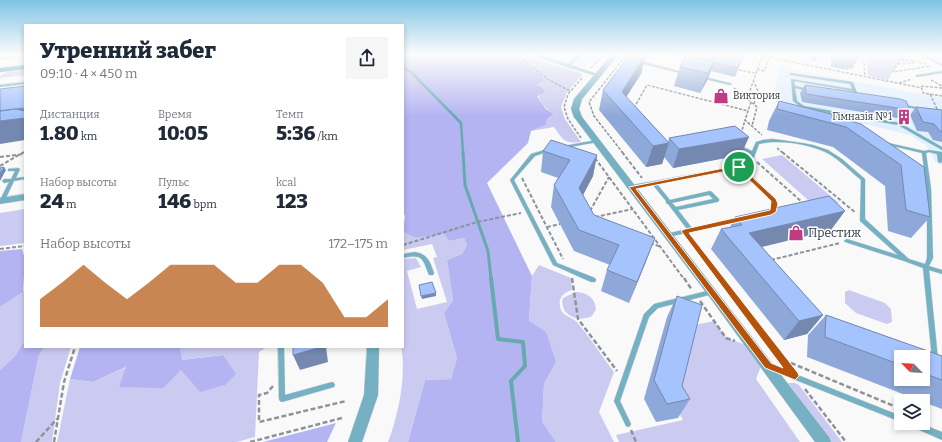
<!DOCTYPE html>
<html lang="ru">
<head>
<meta charset="utf-8">
<style>
  body { margin:0; font-family:Bitter,serif; background:#f6f6f7; color:#1f2937; height:100vh; display:flex; flex-direction:column; font-size:15px; white-space:nowrap }
  * { box-sizing:border-box; margin:0 }
  p { font-size:13px; color:#747a83 }
  .icon { flex:none; width:22px; height:22px; fill:none; stroke:currentColor; stroke-width:2; stroke-linecap:round; stroke-linejoin:round }
  .map { position:relative; flex:1; overflow:hidden }
  .sheet { position:absolute; left:24px; top:24px; width:380px; height:324px; display:flex; flex-direction:column; background:#fff; border-radius:0px; box-shadow:0 2px 6px #0003 }
  .sheet>* { flex:none }
  .needle { width:26px; rotate:294deg }
  .controls { position:absolute; left:894px; top:350px; display:grid; gap:8px }
  .controls a { display:grid; place-items:center; width:36px; height:36px; border-radius:0px; background:#fff; box-shadow:0 2px 6px #0003; font-size:20px }
  .pin { position:absolute; display:grid; place-items:center; width:34px; height:34px; color:#fff; margin:-17px; border:2px solid #fff; border-radius:50%; box-shadow:0 1px 4px #0007 }
  .round { display:grid; place-items:center; flex:none; width:42px; height:42px; border-radius:0px; background:#f6f6f7 }
  .overview { display:flex; align-items:center; justify-content:space-between; height:68px; padding:0 16px }
  h1 { font-size:22px; font-weight:800; line-height:30px }
  .figures { display:grid; grid-template-columns:repeat(3,1fr); gap:6px; height:68px; padding:4px 16px }
  .figures div { display:grid; align-content:center }
  .figures b { font-size:20px; font-weight:800 }
  .figures small { font-size:11px; font-weight:400 }
  .figures p { font-size:11px }
  .chart { height:112px; padding:8px 16px }
  .chart p { display:flex; justify-content:space-between }
  .chart svg { width:100%; height:72px; margin-top:4px; fill:#b45309; opacity:.7 }
  .map>svg:first-child { display:block }
</style>
</head>
<body>
<div class="map">
<svg width="942" height="442" viewBox="0 0 942 442">
  <rect width="100%" height="100%" fill="#f9f9f9"/>
  <path fill="#e1f0fd" d="M 521,54 L 598,54 L 568,85 Z
    M 779,67 L 942,98 L 942,165 L 936,163 L 926,145 L 910,135 L 772,102 Z"/>
  <path fill="#cbcbf1" d="M 509,54 L 523,54 L 545,63 L 583,74 L 567,92 L 561,107 L 565,119 L 581,142 C 564,144 563,140 554,127 L 531,131 L 546,125 L 547,119 L 554,114 C 543,107 538,99 536,85 L 546,80 L 515,55 Z
    M 866,54 L 902,54 L 901,56 L 906,61 L 897,63 L 888,80 L 868,76 Z
    M 25,68 L 25,75 L 0,78 L 0,76 L 10,70 Z
    M 782,155 L 839,203 L 817,208 L 762,159 Z
    M 25,209 L 25,243 L 0,246 L 0,213 Z
    M 403,232 L 416,238 L 444,234 L 449,241 L 464,238 L 467,245 L 462,254 L 447,260 L 453,300 L 444,313 L 457,358 L 451,379 L 425,380 L 408,442 L 388,442 C 398,416 407,375 401,347 L 403,347 L 403,259 L 416,258 L 421,267 L 407,271 L 417,309 L 447,302 L 433,258 L 437,257 L 432,244 L 403,250 Z
    M 539,265 L 571,278 L 572,290 C 565,292 558,297 560,306 C 561,316 571,316 577,322 C 590,338 602,356 614,372 L 599,412 L 614,442 L 556,442 L 542,423 L 544,384 L 556,362 L 529,321 L 532,276 Z
    M 25,287 L 25,340 L 15,356 L 0,370 L 0,307 L 23,292 Z
    M 849,290 L 885,303 L 891,309 L 892,322 L 887,324 L 856,313 L 845,303 L 845,292 Z
    M 575,292 C 586,292 595,297 596,309 L 592,316 C 581,321 571,319 564,310 L 562,302 L 563,298 Z
    M 714,321 L 726,338 L 746,345 L 761,366 L 756,379 L 800,442 L 619,442 L 616,435 L 683,420 L 675,405 L 695,325 Z
    M 44,347 L 71,347 L 60,383 L 52,442 L 21,442 L 39,355 Z
    M 180,347 L 267,347 L 259,352 L 255,437 L 237,442 L 57,442 L 70,379 L 93,382 L 127,367 L 119,387 L 181,370 L 222,355 L 181,360 Z
    M 788,383 L 795,383 L 799,385 L 842,442 L 830,442 Z"/>
  <path fill="#b5b4f2" d="M 403,54 L 515,55 L 546,80 L 536,85 L 542,87 L 545,92 L 537,96 L 546,109 L 554,114 L 547,119 L 546,125 L 531,131 L 528,143 L 487,183 L 532,276 L 529,321 L 546,332 L 556,362 L 544,384 L 542,422 L 556,442 L 408,442 L 425,380 L 451,379 L 457,358 L 444,313 L 453,300 L 447,260 L 462,254 L 467,245 L 464,238 L 449,241 L 444,234 L 416,238 L 403,232 L 405,216 L 403,213 Z
    M 22,249 L 25,259 L 23,292 L 0,307 L 0,251 Z
    M 25,340 L 25,347 L 44,347 L 39,355 L 21,442 L 0,442 L 0,370 L 15,356 Z
    M 80,347 L 180,347 L 182,360 L 223,355 L 236,374 L 225,385 L 200,392 L 181,370 L 163,388 L 119,387 L 126,367 L 93,382 L 70,379 Z
    M 336,423 L 327,442 L 263,442 Z"/>
  <g fill="none" stroke-linecap="round" stroke-linejoin="round">
    <path stroke="#66aaae" stroke-width="2.5" d="M 403,67 L 411,72 L 461,123 L 463,153"/>
    <path stroke="#66aaae" stroke-width="3" d="M 463,152 L 465,185 L 488,251 L 491,279"/>
    <path stroke="#66aaae" stroke-width="4" d="M 491,278 L 498,339 L 523,342 L 525,366 L 511,381 L 518,442"/>
    <defs>
      <path id="service" d="M 530,54 L 535,54 L 568,64 L 579,54 L 583,54 L 571,65 L 600,75 L 597,76 L 567,67 Z
        M 639,54 L 643,54 L 640,60 L 641,61 L 686,73 L 684,74 L 639,63 L 636,60 Z
        M 670,54 L 677,54 L 689,57 L 687,58 Z
        M 813,54 L 817,54 L 816,60 L 814,61 L 812,60 Z
        M 919,54 L 923,54 L 942,64 L 942,66 Z
        M 942,71 L 942,73 L 917,77 L 915,76 L 917,75 Z
        M 790,73 L 853,82 L 859,98 L 857,99 L 856,99 L 853,91 L 794,81 L 795,86 L 809,89 L 811,90 L 809,91 L 795,88 L 797,101 L 804,106 L 900,123 L 942,147 L 942,150 L 898,125 L 802,108 L 793,101 L 791,79 L 852,89 L 850,84 L 791,75 L 790,75 Z
        M 700,76 L 730,83 L 732,84 L 730,85 L 700,78 Z
        M 25,82 L 25,84 L 0,87 L 0,85 Z
        M 901,104 L 921,108 L 923,109 L 921,110 L 902,106 L 900,105 Z
        M 772,139 L 781,140 L 802,143 L 813,145 L 828,150 L 842,159 L 865,179 L 865,219 L 909,259 L 925,264 L 927,258 L 927,190 L 920,185 L 922,183 L 926,185 L 922,153 L 884,144 L 882,143 L 884,142 L 924,151 L 929,150 L 942,152 L 942,162 L 940,163 L 938,162 L 937,154 L 929,152 L 926,153 L 931,189 L 933,258 L 929,266 L 942,270 L 942,274 L 929,270 L 938,359 L 937,361 L 935,362 L 933,361 L 932,359 L 923,268 L 904,261 L 845,242 L 844,241 L 845,240 L 847,239 L 898,255 L 860,221 L 860,220 L 861,180 C 850,171 841,161 829,154 C 811,144 778,139 759,144 L 752,163 L 742,167 L 776,199 L 777,208 L 771,214 L 769,215 L 767,213 L 772,207 L 772,201 L 738,169 L 657,184 L 670,200 L 710,191 L 712,192 L 719,199 L 719,201 L 717,202 L 678,210 L 692,228 L 740,217 L 742,219 L 740,221 L 668,237 L 666,236 L 665,235 L 666,234 L 687,229 L 668,204 L 666,203 L 666,201 L 653,185 L 632,189 L 630,187 L 632,185 L 738,166 L 748,161 L 751,154 L 737,148 L 737,146 L 741,146 L 752,151 L 756,142 L 763,140 ZM 709,195 L 713,199 L 676,207 L 672,203 Z
        M 597,140 L 599,141 L 598,142 L 564,148 L 562,147 L 564,146 Z
        M 548,149 L 550,149 L 550,151 L 535,156 L 514,180 L 557,263 L 595,278 L 596,280 L 595,282 L 591,282 L 553,265 L 510,180 L 531,154 Z
        M 18,168 L 20,169 L 16,178 L 25,177 L 25,179 L 14,181 L 4,202 L 0,202 L 0,200 L 9,182 L 4,183 L 2,181 L 4,179 L 11,179 L 15,171 L 8,171 L 8,169 Z
        M 415,252 C 428,254 430,262 434,273 L 433,275 L 429,275 C 422,258 423,254 403,258 L 403,254 Z
        M 711,290 L 713,290 L 714,292 L 713,294 L 658,308 L 649,317 L 620,401 L 631,424 L 630,426 L 628,427 L 626,426 L 614,401 L 644,314 L 654,304 Z
        M 278,347 L 284,347 L 285,395 L 332,382 L 334,383 L 335,385 L 334,387 L 282,402 L 280,401 L 279,399 Z
        M 770,364 L 901,416 L 901,422 L 768,369 L 767,367 L 768,365 Z
        M 907,423 L 919,423 L 942,432 L 942,440 L 908,425 Z"/>
      <path id="minor" d="M 612,54 L 619,54 L 582,99 L 579,109 L 582,117 L 829,437 L 831,442 L 815,442 L 708,295 L 574,117 L 571,109 L 574,99 Z
        M 25,194 L 25,200 L 0,204 L 0,198 Z
        M 367,347 L 379,347 L 378,395 L 362,442 L 348,442 L 364,395 Z"/>
      <path id="secondary" d="M 25,65 L 25,69 L 0,72 L 0,68 Z"/>
    </defs>
    <use href="#service" stroke="#d4d6d8" stroke-width="1"/>
    <use href="#minor" stroke="#d4d6d8" stroke-width="1"/>
    <use href="#secondary" stroke="#d4d6d8" stroke-width="1"/>
    <path stroke="#8d9398" stroke-width="1.5" stroke-dasharray="3 1.5" stroke-linecap="butt" d="M 515,54 L 549,80 L 570,91
      M 863,54 L 865,76
      M 903,54 L 893,72 L 931,66
      M 762,56 L 922,88
      M 0,59 L 25,56
      M 901,59 L 927,64
      M 912,60 L 914,61
      M 898,64 L 915,63
      M 591,68 L 601,58
      M 757,69 L 764,71 L 771,54
      M 739,70 L 755,73
      M 753,80 L 758,91 L 754,104
      M 931,80 L 942,86
      M 899,83 L 912,79
      M 734,88 L 757,107 L 752,126
      M 942,88 L 921,86 L 923,93 L 942,96
      M 930,94 L 938,111
      M 747,99 L 763,54
      M 751,102 L 745,120 L 762,135
      M 634,108 L 647,85 L 748,111
      M 741,134 L 745,120
      M 581,138 L 568,119 L 564,107 L 568,94 L 583,77
      M 777,148 L 783,153
      M 24,153 L 25,151
      M 623,153 L 594,116 L 589,102 L 627,54"/>
    <path stroke="#8d9398" stroke-width="2" stroke-dasharray="4 2" stroke-linecap="butt" d="M 622,152 L 642,178
      M 782,152 L 856,213
      M 0,157 L 25,154
      M 595,158 L 684,279
      M 757,162 L 803,203
      M 0,166 L 24,152
      M 522,178 L 563,259
      M 590,211 L 609,177
      M 595,217 L 633,209
      M 547,227 L 560,224
      M 689,236 L 722,279
      M 650,243 L 661,247
      M 403,245 L 477,222 L 521,213
      M 0,249 L 25,246
      M 771,260 L 840,243"/>
    <path stroke="#8d9398" stroke-width="2.5" stroke-dasharray="5 2.5" stroke-linecap="butt" d="M 572,278 L 578,319 L 617,371
      M 684,278 L 692,290
      M 721,278 L 787,365
      M 700,301 L 726,338 L 735,341
      M 784,360 L 901,409
      M 273,386 L 267,393 L 259,395 L 259,422 L 346,401
      M 805,389 L 846,442
      M 631,430 L 636,442
      M 36,442 L 57,419
      M 54,442 L 64,382 L 75,347
      M 250,442 L 342,418"/>
    <use href="#service" fill="#76b1c3" fill-rule="evenodd"/>
    <use href="#minor" fill="#76b1c3" fill-rule="evenodd"/>
    <use href="#secondary" fill="#1e8ca7" fill-rule="evenodd"/>
  </g>
  <path fill="#8ea8d9" fill-rule="evenodd" d="M 646,54 L 641,74 L 626,97 L 668,142 L 669,138 L 741,155 L 673,168 L 664,157 L 662,164 L 646,167 L 599,110 L 603,90 Z
    M 744,54 L 735,77 L 711,71 L 709,77 L 708,76 L 700,93 L 674,86 L 680,67 L 689,56 Z
    M 831,54 L 860,54 L 852,69 L 849,68 L 848,70 L 831,67 Z
    M 805,85 L 910,110 L 904,119 L 802,102 L 800,93 Z
    M 779,101 L 847,120 L 924,167 L 930,217 L 911,238 L 888,231 L 885,186 L 833,147 L 767,130 L 769,121 Z
    M 916,107 L 942,110 L 942,142 L 933,140 L 928,132 L 917,131 L 910,115 Z
    M 543,151 L 597,155 L 593,176 L 583,195 L 594,215 L 647,259 L 629,303 L 601,291 L 607,270 L 610,265 L 574,251 L 551,207 L 554,185 L 558,178 L 541,172 Z
    M 735,217 L 831,230 L 762,247 L 823,315 L 807,334 L 784,340 L 711,249 L 721,229 L 730,227 Z
    M 677,296 L 682,386 L 690,399 L 678,418 L 656,422 L 644,399 L 667,317 Z
    M 826,315 L 942,356 L 942,409 L 923,402 L 923,401 L 921,401 L 807,357 L 808,335 ZM 901,357 L 923,357 L 923,379 L 901,379 Z"/>
  <path fill="#7488b0" d="M 646,54 L 641,74 L 619,108 L 622,92 Z
    M 714,61 L 707,81 L 700,93 L 708,73 Z
    M 23,108 L 25,111 L 0,114 L 0,111 Z
    M 25,118 L 25,140 L 0,144 L 0,121 Z
    M 749,137 L 741,155 L 673,168 L 679,149 Z
    M 669,143 L 662,164 L 646,167 L 653,146 Z
    M 597,155 L 593,176 L 575,210 L 579,188 Z
    M 4,167 L 6,170 L 0,181 L 0,174 Z
    M 845,211 L 831,230 L 740,252 L 749,233 Z
    M 655,238 L 647,259 L 629,303 L 637,282 Z
    M 436,293 L 436,296 L 422,299 L 421,296 Z
    M 823,315 L 807,334 L 784,340 L 799,321 Z
    M 321,347 L 326,347 L 328,362 L 300,370 L 293,355 Z"/>
  <path fill="#a5c3fc" stroke="#7488b0" d="M 630,54 L 646,54 L 622,92 L 669,143 L 653,146 L 603,90 Z
    M 690,54 L 744,54 L 738,68 L 715,63 L 712,68 L 711,68 L 714,61 L 689,56 Z
    M 686,55 L 714,61 L 708,73 L 680,67 Z
    M 805,85 L 900,99 L 906,101 L 910,110 L 806,94 Z
    M 25,86 L 25,109 L 23,108 L 0,111 L 0,89 Z
    M 779,101 L 847,118 L 847,120 L 861,124 L 924,167 L 930,217 L 906,210 L 901,165 L 846,127 L 777,109 Z
    M 916,107 L 942,110 L 942,132 L 940,131 L 934,124 L 923,122 Z
    M 15,109 L 25,111 L 25,118 L 0,121 L 0,111 Z
    M 735,126 L 749,137 L 679,149 L 669,138 Z
    M 551,140 L 597,155 L 579,188 L 594,215 L 655,238 L 637,282 L 607,270 L 619,245 L 579,230 L 554,185 L 570,160 L 543,151 Z
    M 4,167 L 0,174 L 0,168 Z
    M 829,196 L 845,211 L 749,233 L 823,315 L 799,321 L 721,229 L 742,225 L 735,217 Z
    M 432,282 L 436,293 L 421,296 L 419,285 Z
    M 677,296 L 702,305 L 682,386 L 690,399 L 667,404 L 654,380 Z
    M 826,315 L 942,356 L 942,380 L 923,373 L 923,357 L 901,357 L 901,365 L 825,337 Z
    M 293,347 L 321,347 L 293,355 Z"/>
  <linearGradient id="sky" x2="0" y2="1"><stop stop-color="#7ec4e4"/><stop offset="0.47" stop-color="#fcfcfc"/><stop offset="1" stop-color="#fcfcfc" stop-opacity="0"/></linearGradient>
  <rect width="942" height="116" fill="url(#sky)"/>
  <path fill="#b45309" stroke="#fff" fill-rule="evenodd" d="M 739,165 L 776,199 L 778,204 L 776,212 L 771,215 L 689,233 L 798,373 L 799,376 L 795,380 L 765,368 L 629,187 ZM 738,169 L 771,201 L 770,210 L 685,229 L 681,231 L 783,368 L 771,363 L 636,189 Z"/>
  <defs>
    <symbol id="shop-bare" viewBox="-9 -9 18 18"><path d="M-5-2.5h2.3a2.7 3.5 0 0 1 5.4 0H5L5.5 6h-11ZM-1.5-2.5h3a1.5 2.3 0 0 0-3 0Z" fill="#bf3c84" stroke="#fff" stroke-width="2.5" paint-order="stroke"/></symbol>
    <symbol id="building-bare" viewBox="-9 -9 18 18"><path d="M-4-6H4V6H1V3H-1V6H-4ZM-2.5-4.3h1.7v1.8h-1.7ZM.8-4.3h1.7v1.8H.8ZM-2.5-1h1.7V.8h-1.7ZM.8-1h1.7V.8H.8Z" fill="#bf3c84" stroke="#fff" stroke-width="2.5" paint-order="stroke"/></symbol>
  </defs>
  <g fill-rule="evenodd">
    <use href="#shop-bare" x="710" y="85" width="22" height="22"/>
    <use href="#building-bare" x="893" y="106" width="22" height="22"/>
    <use href="#shop-bare" x="785" y="222" width="22" height="22"/>
  </g>
  <g text-anchor="middle" dominant-baseline="central" stroke-width="3" stroke-linejoin="round" paint-order="stroke">
    <g font-size="10" fill="#29363f" stroke="#fff" text-anchor="start">
      <text x="733" y="96">Виктория</text>
      <text x="892" y="117" text-anchor="end">Гімназія №1</text>
    </g>
    <g font-size="12" fill="#29363f" stroke="#fff" text-anchor="start">
      <text x="808" y="233">Престиж</text>
    </g>
  </g>
</svg>
<div class="controls">
<a><svg class="needle" viewBox="-14 -14 28 28"><path d="M0-13l5 13h-10z" fill="#e53935"/><path d="M0 13l5-13h-10z" fill="#747a83"/></svg></a>
<a><svg class="icon" aria-label="layers" viewBox="0 0 24 24"><path d="M12 4l9 5-9 5-9-5zM3 14l9 5 9-5"/></svg></a>
</div>
<div class="pin" style="left:739px;top:167px;background:#1e9e55"><svg class="icon" aria-label="arrive" viewBox="0 0 24 24"><path d="M6 21V4h12l-3 4 3 4H6"/></svg></div>
<section class="sheet">
<div class="overview"><div><h1>Утренний забег</h1><p>09:10 · 4 × 450 m</p></div><a class="round"><svg class="icon" aria-label="share" viewBox="0 0 24 24"><path d="M12 15V3M7 8l5-5 5 5M5 13v7h14v-7"/></svg></a></div>
<div class="figures">
<div><p>Дистанция</p><b>1.80<small> km</small></b></div>
<div><p>Время</p><b>10:05</b></div>
<div><p>Темп</p><b>5:36<small> /km</small></b></div>
</div>
<div class="figures">
<div><p>Набор высоты</p><b>24<small> m</small></b></div>
<div><p>Пульс</p><b>146<small> bpm</small></b></div>
<div><p>kcal</p><b>123</b></div>
</div>
<div class="chart"><p><span>Набор высоты</span>172–175 m</p>
<svg viewBox="0 0 160 44" preserveAspectRatio="none"><path d="M0 44V27L10 17L20 6L30 17L40 27L50 17L60 6L70 6L80 6L90 17L100 17L110 6L120 6L130 17L140 38L150 38L160 27V44z"/></svg>
</div>
</section>
</div>
</body>
</html>
